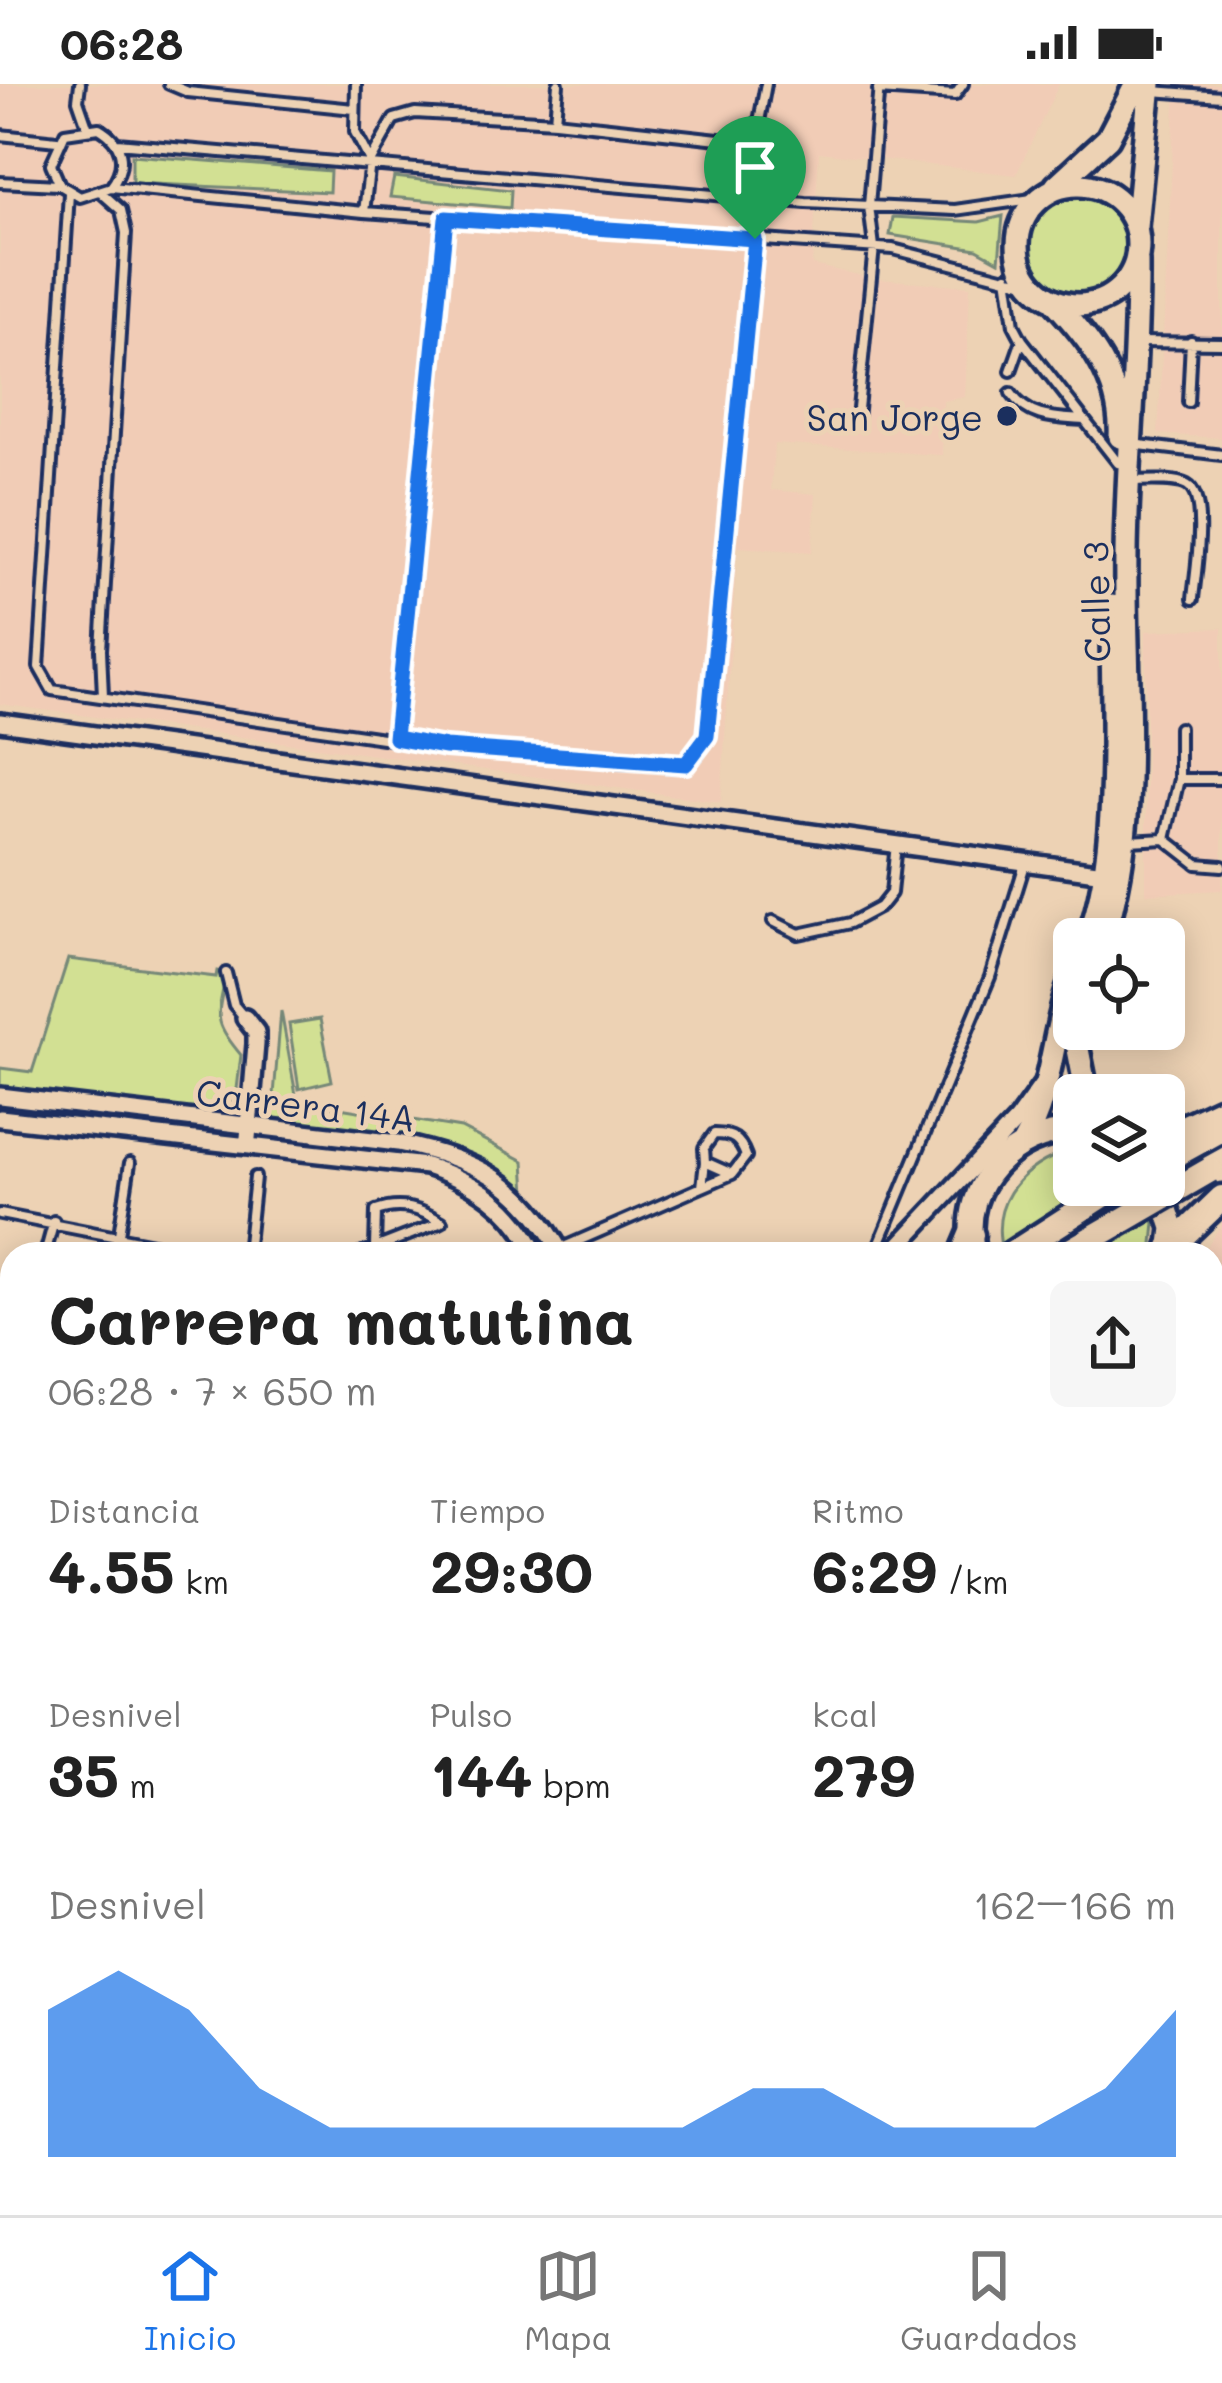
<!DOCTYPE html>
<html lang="es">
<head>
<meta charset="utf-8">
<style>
  body { margin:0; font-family:Mali,sans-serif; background:#f6f6f6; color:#222; height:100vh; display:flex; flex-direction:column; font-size:45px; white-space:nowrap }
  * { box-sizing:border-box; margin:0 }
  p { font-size:39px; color:#767676 }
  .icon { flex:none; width:66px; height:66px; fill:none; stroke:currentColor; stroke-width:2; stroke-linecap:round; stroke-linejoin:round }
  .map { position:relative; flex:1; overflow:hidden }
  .sheet { position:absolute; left:0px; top:1158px; width:1224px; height:975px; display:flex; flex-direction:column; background:#fff; border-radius:36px 36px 0 0; box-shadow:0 6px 30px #0003 }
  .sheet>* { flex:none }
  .tools { position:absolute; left:1053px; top:834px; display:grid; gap:24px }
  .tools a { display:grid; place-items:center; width:132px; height:132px; border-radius:18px; background:#fff; box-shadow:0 6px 30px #0003; font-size:60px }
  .pin { position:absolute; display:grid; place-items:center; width:102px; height:102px; color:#fff; margin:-123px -51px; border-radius:50% 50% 50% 0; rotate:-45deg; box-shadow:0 0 12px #0007 }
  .pin .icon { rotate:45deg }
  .round { display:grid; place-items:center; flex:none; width:126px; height:126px; border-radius:18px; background:#f6f6f6 }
  .head { display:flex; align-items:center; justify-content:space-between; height:204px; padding:0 48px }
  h1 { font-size:66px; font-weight:700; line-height:90px }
  .stats { display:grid; grid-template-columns:repeat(3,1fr); gap:18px; height:204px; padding:12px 48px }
  .stats div { display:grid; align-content:center }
  .stats b { font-size:60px; font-weight:700 }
  .stats small { font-size:33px; font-weight:400 }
  .stats p { font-size:33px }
  .chart { height:336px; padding:24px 48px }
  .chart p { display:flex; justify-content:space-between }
  .chart svg { width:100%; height:216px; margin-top:12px; fill:#1a73e8; opacity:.7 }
  .status { display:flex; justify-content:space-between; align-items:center; height:84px; padding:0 60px; background:#fff; direction:ltr }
  .status svg { height:33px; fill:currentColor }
  .dock { display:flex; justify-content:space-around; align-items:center; height:168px; border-top:3px solid #e0e0e0; background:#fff; font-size:33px; color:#767676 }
  .dock a { display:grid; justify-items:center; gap:6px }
  .dock .current { color:#1a73e8 }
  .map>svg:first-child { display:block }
</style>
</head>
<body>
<div class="status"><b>06:28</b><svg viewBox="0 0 49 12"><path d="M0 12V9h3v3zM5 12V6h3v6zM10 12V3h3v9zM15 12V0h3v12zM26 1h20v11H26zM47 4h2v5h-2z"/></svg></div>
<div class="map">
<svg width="1222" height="2131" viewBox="0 0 1222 2131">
  <rect width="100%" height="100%" fill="#edd2b4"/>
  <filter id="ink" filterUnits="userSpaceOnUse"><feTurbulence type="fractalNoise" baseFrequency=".00833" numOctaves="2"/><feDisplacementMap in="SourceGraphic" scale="24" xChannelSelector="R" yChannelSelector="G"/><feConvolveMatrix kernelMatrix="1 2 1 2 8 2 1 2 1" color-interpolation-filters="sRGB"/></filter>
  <g filter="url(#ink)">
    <path fill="#f1ccb6" d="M 0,0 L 1059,0 L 1016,91 L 819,68 L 812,181 L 877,195 L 970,202 L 965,313 L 943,317 L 942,371 L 774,360 L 771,406 L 816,410 L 812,468 L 737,463 L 721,718 L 0,620 Z
      M 1176,0 L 1222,0 L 1222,354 L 1158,350 Z
      M 1222,544 L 1222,806 L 1146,810 L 1146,547 Z
      M 1222,1139 L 1222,1531 L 1212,1529 L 1212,1170 L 1202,1170 Z
      M 1212,1785 L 1222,1788 L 1222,2131 L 1061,2131 L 1062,2121 L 1212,2121 Z"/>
    <path fill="#d2e093" stroke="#768878" stroke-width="3" d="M 132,71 L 330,87 L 329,108 L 132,99 Z
      M 394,93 L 511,106 L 510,124 L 390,113 Z
      M1030 162a49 49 0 1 1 98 0a49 49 0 1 1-98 0Z
      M 1003,132 L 999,177 L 977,165 L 890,151 L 893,133 L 979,138 Z
      M 68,875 L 216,893 L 217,887 L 226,889 C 219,933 210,934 241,971 L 236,1014 L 216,1031 L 215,1046 L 0,1019 L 0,984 L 32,988 Z
      M 281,927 L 297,1017 L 461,1044 L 524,1077 L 527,1126 L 468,1083 L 420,1068 L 269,1056 L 274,1038 L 264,1022 L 273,1023 Z
      M 320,935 L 332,997 L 299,1005 L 289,940 Z
      M 1060,1070 L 1074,1070 L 1074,1101 L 1139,1101 L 1155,1139 L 1152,1170 L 1003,1170 C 989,1122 1017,1087 1060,1070 Z
      M 12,1584 L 12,2121 L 286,2121 L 280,2131 L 0,2131 L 0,1586 Z"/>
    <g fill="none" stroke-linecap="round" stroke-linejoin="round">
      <path stroke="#658eb9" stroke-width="4.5" d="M 0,2096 L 12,2099
        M 112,2121 L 157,2131"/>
      <defs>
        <path id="service" d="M 80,0 L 78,16 L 87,42
          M 169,0 L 188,8 L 354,25
          M 356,0 L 355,48 L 370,77
          M 878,6 L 955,11 L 963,0
          M 1152,7 L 1222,12
          M 555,37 L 558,0
          M 0,51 L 57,57
          M 117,59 L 806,119 L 955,126 L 1039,114
          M 0,98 L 58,101
          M 111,103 C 128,80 123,58 99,44 L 65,49 L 51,80 L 60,101 L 80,113 L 111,103 L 364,128 L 893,165 L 1033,201
          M 69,109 L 39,583 L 52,606 L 445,663 L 675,682 L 696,672 L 707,652 L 755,155
          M 103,110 L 121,126 L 126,149 L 101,566 L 103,612
          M 754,115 L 755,59
          M 364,128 L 370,78 L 394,35 L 415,29 L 555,37 L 755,59 L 766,0
          M 1007,192 L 1014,241 L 1022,256 L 1118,379
          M 1137,258 L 1222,259
          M 1011,287 L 1022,256
          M 1011,309 C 1029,335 1054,334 1084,336
          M 1188,318 L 1191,257
          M 857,335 L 874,163 L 869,122 L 879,0
          M 1131,360 L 1222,371
          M 1128,397 C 1145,397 1173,394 1187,401 C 1209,413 1195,492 1193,515
          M 395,654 L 446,134
          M 1179,695 L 1222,695
          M 1165,755 L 1179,695 L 1179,644
          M 1129,757 L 1165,755 L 1197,780 L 1222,782
          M 773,837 L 799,850 L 850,839 L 880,823 L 891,809 L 896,760
          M 226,889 L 234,921 L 244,933
          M 702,1103 L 705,1078
          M 0,1130 L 204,1170
          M 45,1170 L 54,1137
          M 116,1170 L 130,1079
          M 247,1170 L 255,1093
          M 360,1170 L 442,1138 C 420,1125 401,1118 376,1127 L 375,1164
          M 548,1170 L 732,1090 L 746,1072 C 740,1055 733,1050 714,1050 L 704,1064 L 705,1078 L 732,1090
          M 875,1170 L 990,893 L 1026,777
          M 0,1396 L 4,1407
          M 1212,1595 L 1222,1598
          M 1213,1740 L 1222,1705
          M 1212,1943 L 1222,1944
          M 1212,2004 L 1222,2006
          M 1095,2121 L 1103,2126"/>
        <path id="minor" d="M 0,638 L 1104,789
          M 245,934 L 256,948 L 256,960 L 248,1054
          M 0,1012 L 398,1059 C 476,1075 522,1098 562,1170
          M 0,1034 L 426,1082 C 476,1098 511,1121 536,1170
          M 891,1170 L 1016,1037 L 1041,1002
          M 0,1482 L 5,1479
          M 299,2121 L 305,2131
          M 322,2131 L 329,2121"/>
        <path id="tertiary" d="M 1212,1543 L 1222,1546
          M 1212,1556 L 1222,1559"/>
        <path id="secondary" d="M1018 161a60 60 0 1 1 120 0a60 60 0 1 1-120 0Z
          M 1056,102 L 1108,54 L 1136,0
          M 1136,143 L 1150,0
          M 1052,215 C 1089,254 1123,296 1120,353
          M 1088,855 C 1123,764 1111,620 1112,522
          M 1103,855 C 1143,734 1124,597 1126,471 C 1127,373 1138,275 1137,177
          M 1074,945 L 1087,1011
          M 1023,1059 C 1054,1006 1051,946 1074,890
          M 1159,1101 L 1173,1144 L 1170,1170
          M 973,1164 C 960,1099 1013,1049 1074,1047
          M 1014,2121 L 1014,2131"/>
        <path id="primary" d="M 1164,1053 L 1222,1026
          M 1164,1077 L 1222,1045
          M 1171,1163 L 1222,1114
          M 963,1170 L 971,1151
          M 1012,1170 L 1119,1101
          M 400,2131 L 407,2121
          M 454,2131 L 462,2121"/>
      </defs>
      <use href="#service" stroke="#1b2f5e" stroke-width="16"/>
      <use href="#minor" stroke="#1b2f5e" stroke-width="24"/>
      <use href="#tertiary" stroke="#1b2f5e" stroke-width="27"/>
      <use href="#secondary" stroke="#1b2f5e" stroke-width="30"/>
      <use href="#primary" stroke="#1b2f5e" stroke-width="33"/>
      <use href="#service" stroke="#edd2b4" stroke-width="8"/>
      <use href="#minor" stroke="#edd2b4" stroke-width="15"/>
      <use href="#tertiary" stroke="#edd2b4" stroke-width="18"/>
      <use href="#secondary" stroke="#edd2b4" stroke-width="21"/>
      <use href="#primary" stroke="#edd2b4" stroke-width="24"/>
      <defs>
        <path id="primary-bridge" d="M 1065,1170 L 1210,1086"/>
      </defs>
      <use href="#primary-bridge" stroke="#1b2f5e" stroke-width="33" stroke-linecap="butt"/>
      <use href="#primary-bridge" stroke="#edd2b4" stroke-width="24"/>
    </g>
  </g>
  <g fill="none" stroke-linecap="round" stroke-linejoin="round" filter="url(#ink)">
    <defs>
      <path id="route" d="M 446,134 L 755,155 L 707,652 L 686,680 L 445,663 L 395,654 Z"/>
    </defs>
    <use href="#route" stroke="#fff" stroke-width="24"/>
    <use href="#route" stroke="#1a73e8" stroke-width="15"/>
  </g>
  <circle fill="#1b2f5e" stroke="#edd2b4" stroke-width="4.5" cx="1007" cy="332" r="12"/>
  <g text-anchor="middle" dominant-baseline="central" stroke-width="10" stroke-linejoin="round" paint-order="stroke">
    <g font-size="36" fill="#1b2f5e" stroke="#edd2b4" text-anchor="end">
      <text x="983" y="332">San Jorge</text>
    </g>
    <g font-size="36" fill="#1b2f5e" stroke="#edd2b4">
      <text transform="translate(1095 518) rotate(-91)">Calle 3</text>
      <text transform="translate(306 1020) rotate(7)">Carrera 14A</text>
    </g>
  </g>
</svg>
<div class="tools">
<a><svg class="icon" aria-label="locate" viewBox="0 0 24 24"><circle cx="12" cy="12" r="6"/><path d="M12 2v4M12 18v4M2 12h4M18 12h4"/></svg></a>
<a><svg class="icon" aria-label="layers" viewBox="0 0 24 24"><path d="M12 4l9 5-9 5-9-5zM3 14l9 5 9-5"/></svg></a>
</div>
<div class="pin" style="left:755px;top:155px;background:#1e9e55"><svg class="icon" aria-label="arrive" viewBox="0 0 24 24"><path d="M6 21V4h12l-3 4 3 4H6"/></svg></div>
<section class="sheet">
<div class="head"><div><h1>Carrera matutina</h1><p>06:28 · 7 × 650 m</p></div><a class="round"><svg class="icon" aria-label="share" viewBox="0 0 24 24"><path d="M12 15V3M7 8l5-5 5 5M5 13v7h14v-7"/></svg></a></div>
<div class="stats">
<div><p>Distancia</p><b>4.55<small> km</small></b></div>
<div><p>Tiempo</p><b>29:30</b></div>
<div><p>Ritmo</p><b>6:29<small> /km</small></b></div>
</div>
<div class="stats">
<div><p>Desnivel</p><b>35<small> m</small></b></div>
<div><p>Pulso</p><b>144<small> bpm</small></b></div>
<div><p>kcal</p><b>279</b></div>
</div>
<div class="chart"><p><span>Desnivel</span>162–166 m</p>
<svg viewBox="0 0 160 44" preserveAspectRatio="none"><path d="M0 44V14L10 6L20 14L30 30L40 38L50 38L60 38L70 38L80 38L90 38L100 30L110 30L120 38L130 38L140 38L150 30L160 14V44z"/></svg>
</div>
</section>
</div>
<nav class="dock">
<a class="current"><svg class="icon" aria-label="home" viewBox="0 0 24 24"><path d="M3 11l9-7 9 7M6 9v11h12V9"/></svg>Inicio</a>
<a><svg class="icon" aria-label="map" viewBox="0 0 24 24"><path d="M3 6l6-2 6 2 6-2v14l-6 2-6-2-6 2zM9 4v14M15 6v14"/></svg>Mapa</a>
<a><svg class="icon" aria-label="saved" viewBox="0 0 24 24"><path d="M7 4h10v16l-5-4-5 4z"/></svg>Guardados</a>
</nav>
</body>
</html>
